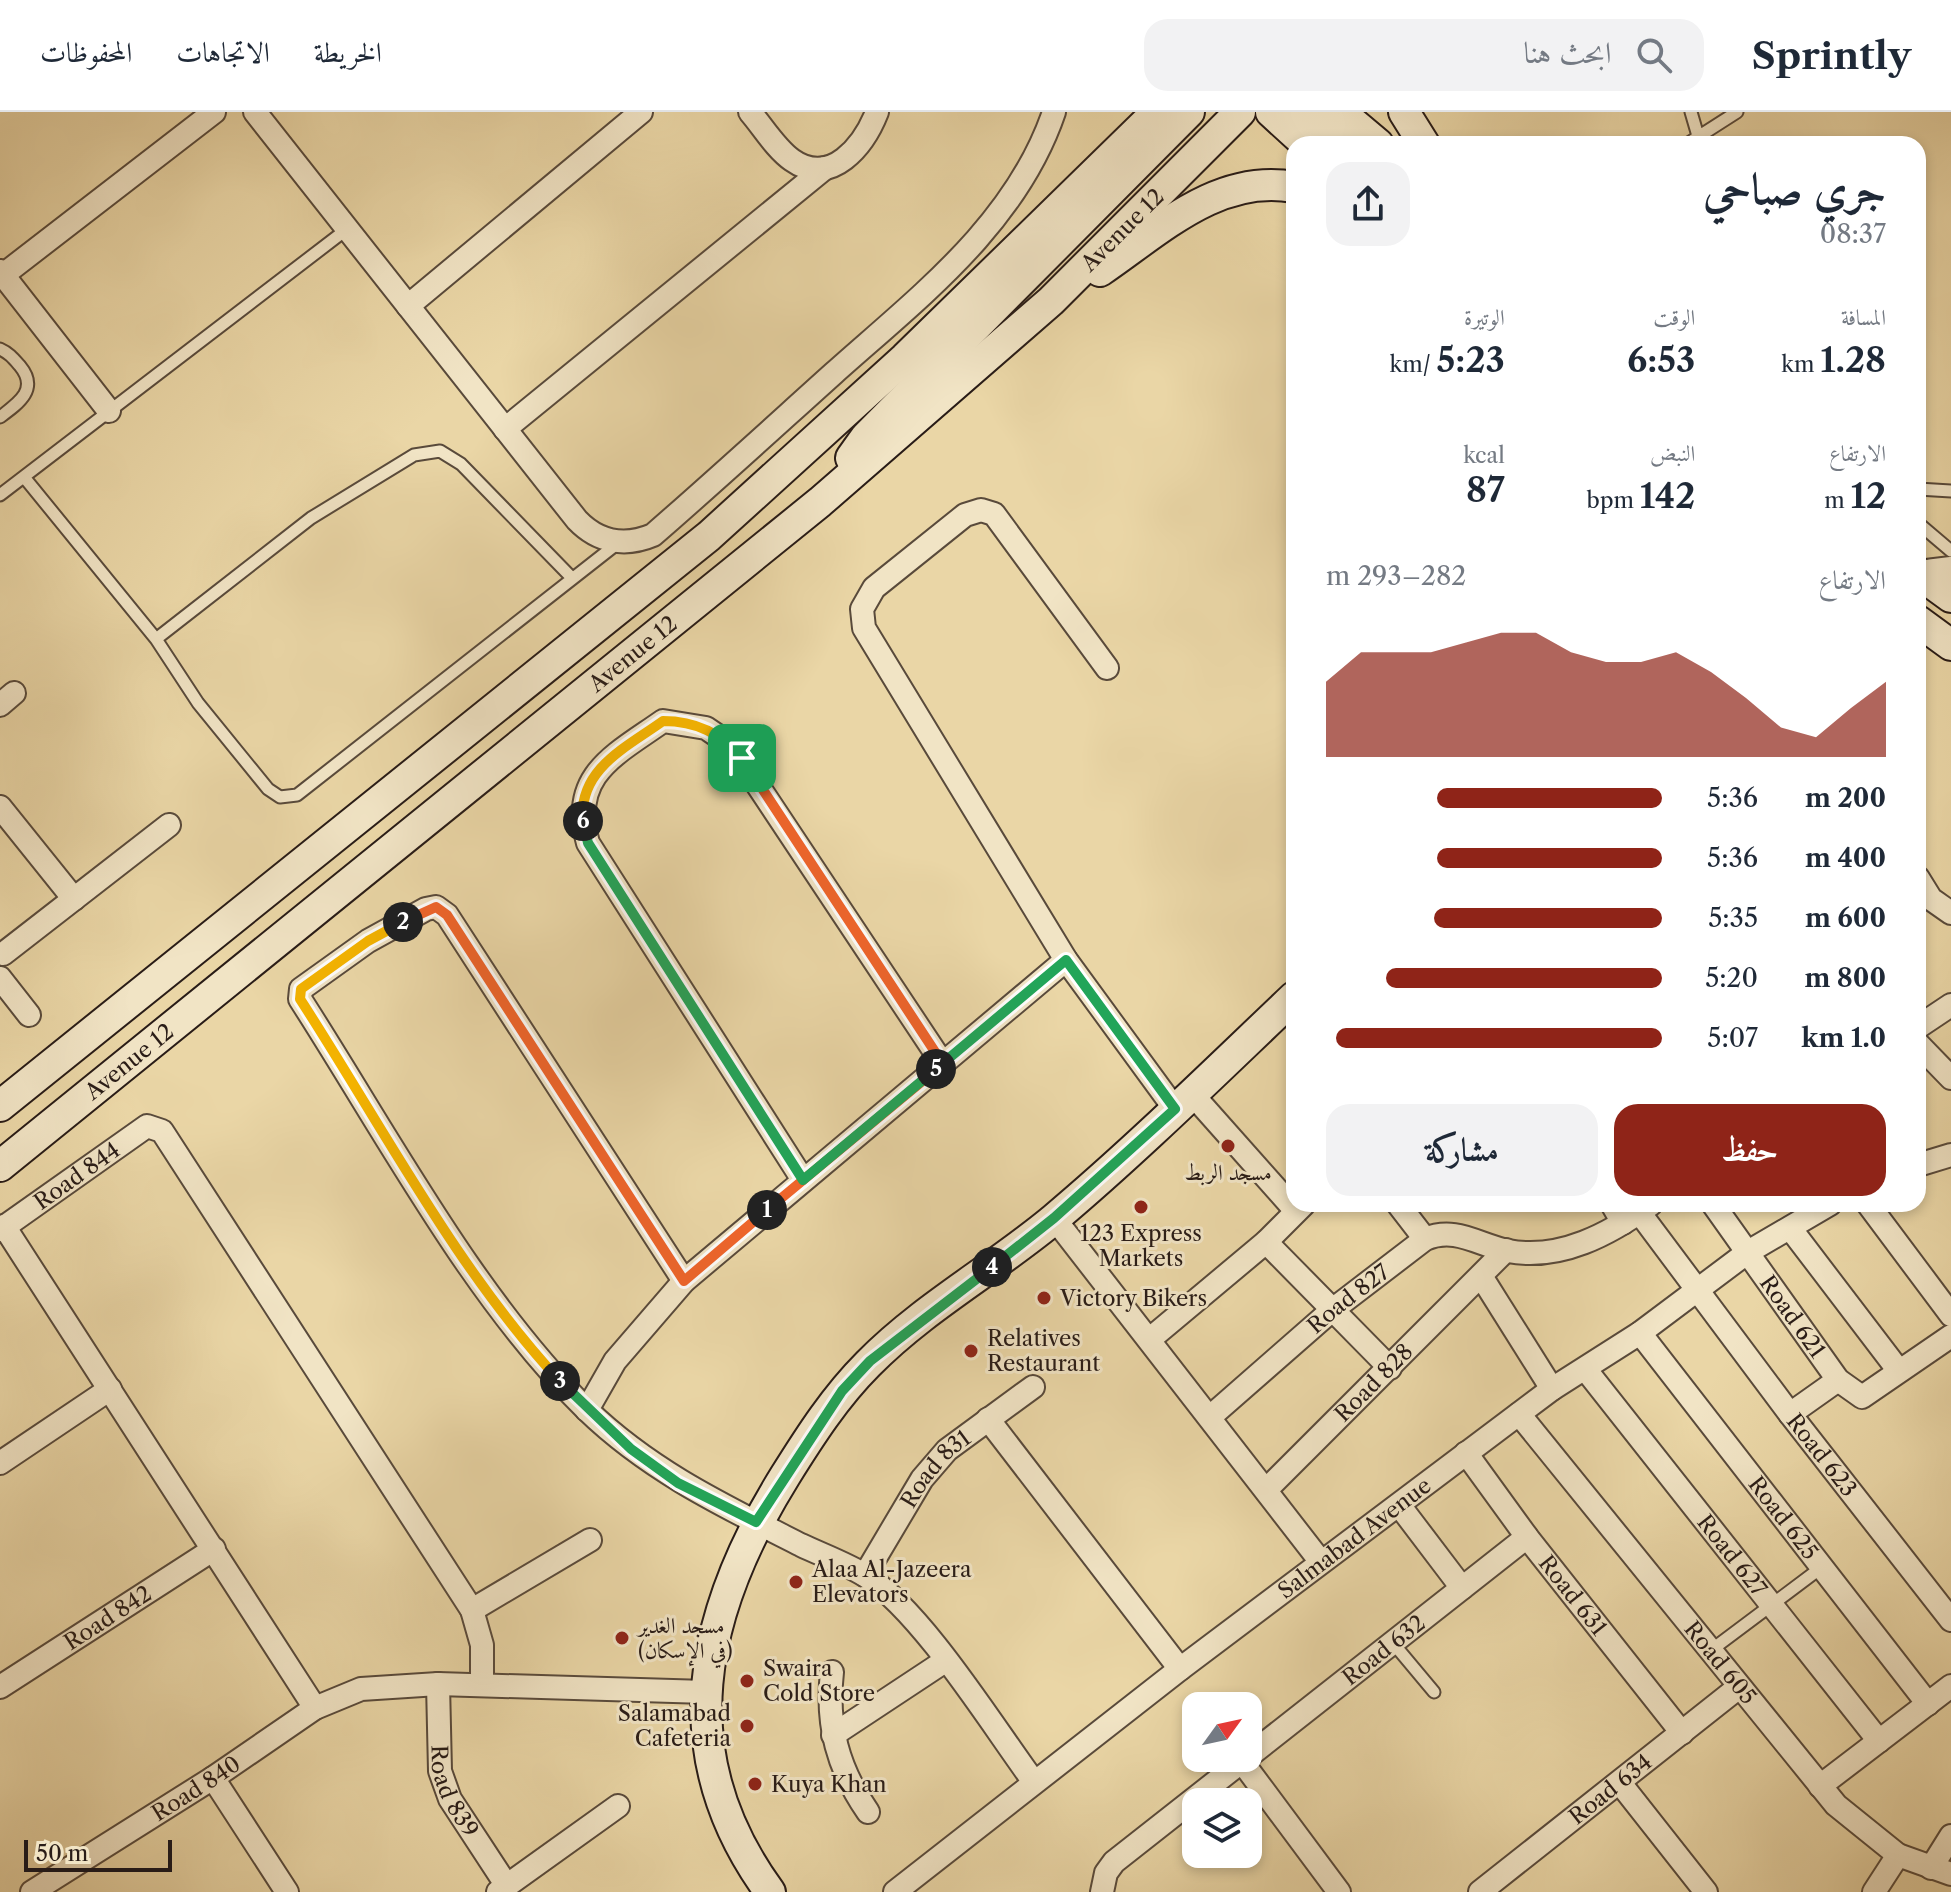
<!DOCTYPE html>
<html lang="ar">
<head>
<meta charset="utf-8">
<style>
  body { margin:0; font-family:"Libre Caslon Text",Amiri,serif; background:#f2f2f3; color:#1f2937; direction:rtl; height:100vh; display:flex; flex-direction:column; font-size:30px; white-space:nowrap }
  * { box-sizing:border-box; margin:0 }
  p { font-size:26px; color:#747a83 }
  .icon { flex:none; width:44px; height:44px; fill:none; stroke:currentColor; stroke-width:2; stroke-linecap:round; stroke-linejoin:round }
  .map { position:relative; flex:1; overflow:hidden; direction:ltr }
  .sheet { position:absolute; left:1286px; top:24px; width:640px; height:1076px; display:flex; flex-direction:column; background:#fff; border-radius:24px; box-shadow:0 4px 12px #0003; direction:rtl }
  .sheet>* { flex:none }
  .needle { width:52px; rotate:57deg }
  .tools { position:absolute; left:1182px; top:1580px; display:grid; gap:16px }
  .tools a { display:grid; place-items:center; width:80px; height:80px; border-radius:16px; background:#fff; box-shadow:0 4px 12px #0003; font-size:40px }
  .scale { position:absolute; left:24px; bottom:20px; width:148px; box-sizing:border-box; padding-left:8px; border:4px solid #291c17; border-top:0; font-size:22px; line-height:28px; white-space:nowrap; color:#291c17; -webkit-text-stroke:6px #f1e4c5; paint-order:stroke }
  .pin { position:absolute; display:grid; place-items:center; width:68px; height:68px; color:#fff; margin:-34px; border-radius:16px; box-shadow:0 4px 12px #0006 }
  .km { position:absolute; width:40px; height:40px; margin:-20px; border-radius:50%; background:#222; color:#fff; font-size:22px; line-height:40px; text-align:center }
  .round { display:grid; place-items:center; flex:none; width:84px; height:84px; border-radius:24px; background:#f2f2f3 }
  .headline { display:flex; align-items:center; justify-content:space-between; height:136px; padding:0 40px }
  h1 { font-size:44px; font-weight:800; line-height:60px }
  .metrics { display:grid; grid-template-columns:repeat(3,1fr); gap:12px; height:136px; padding:8px 40px }
  .metrics div { display:grid; align-content:center }
  .metrics b { font-size:34px; font-weight:800 }
  .metrics small { font-size:22px; font-weight:400 }
  .metrics p { font-size:22px }
  .chart { height:224px; padding:16px 40px }
  .chart p { display:flex; justify-content:space-between }
  .chart svg { width:100%; height:144px; margin-top:8px; fill:#8f2418; opacity:.7 }
  .cta { display:flex; gap:16px; margin-top:auto; padding:16px 40px }
  .cta a { flex:1; height:92px; border-radius:24px; background:#8f2418; color:#fff; font-size:32px; font-weight:800; line-height:92px; text-align:center }
  .cta a+a { background:#f2f2f3; color:#1f2937 }
  ul { padding:0 40px; list-style:none; font-size:26px }
  li { display:grid; grid-template-columns:128px 96px 1fr; align-items:center; height:60px }
  li i { height:20px; border-radius:10px; background:#8f2418 }
  header { display:flex; align-items:center; gap:48px; box-sizing:border-box; height:112px; padding:0 40px; background:#fff; border-bottom:2px solid #e0e1e3 }
  header strong { font-size:38px }
  nav { display:flex; gap:44px; margin-inline-start:auto; font-size:28px }
  .search { width:560px; height:72px; background:#f2f2f3; display:flex; align-items:center; gap:20px; box-sizing:border-box; padding:0 28px; border-radius:24px; color:#747a83; font-size:30px }
  .map>svg:first-child { display:block }
</style>
</head>
<body>
<header>
<strong>Sprintly</strong>
<div class="search"><svg class="icon" aria-label="search" viewBox="0 0 24 24"><circle cx="10" cy="10" r="6"/><path d="M15 15l6 6"/></svg>ابحث هنا</div>
<nav><a>الخريطة</a><a>الاتجاهات</a><a>المحفوظات</a></nav>
</header>
<div class="map">
<svg width="1951" height="1780" viewBox="0 0 1951 1780">
  <rect width="100%" height="100%" fill="#ead6a6"/>
  <filter id="stains"><feTurbulence type="fractalNoise" baseFrequency=".0025" numOctaves="4"/><feColorMatrix values="0 0 0 0 .2 0 0 0 0 .09 0 0 0 0 .02 0 0 0 .5 -.17"/></filter>
  <radialGradient id="worn" r=".72"><stop offset=".6" stop-color="#630" stop-opacity="0"/><stop offset="1" stop-color="#630" stop-opacity=".3"/></radialGradient>
  <g fill="none" stroke-linecap="round" stroke-linejoin="round">
    <defs>
      <path id="lane" d="M 1691,0 L 1698,24
        M 1687,32 L 1737,0
        M 0,237 C 9,241 13,246 20,254 C 39,277 19,291 0,305
        M 24,365 L 156,527
        M 1918,377 L 1951,379
        M 0,383 L 347,117
        M 1918,411 L 1951,439
        M 572,466 L 461,352 L 440,339 L 414,343 L 311,406 L 156,527 L 198,591 L 268,677 L 280,685 L 297,683 L 618,431
        M 1393,1531 L 1434,1580
        M 1710,1539 L 1822,1455"/>
      <g id="street">
        <path d="M 255,0 L 577,408 C 598,430 625,435 653,423 C 714,370 774,315 834,261 C 919,185 1016,112 1054,0"/>
        <path d="M 750,0 C 763,15 776,37 792,48 C 831,76 864,33 877,0"/>
        <path d="M 0,159 L 109,299"/>
        <path d="M 3,163 L 214,0"/>
        <path d="M 408,194 L 641,0"/>
        <path d="M 505,317 L 825,56"/>
        <path d="M 1918,460 L 1951,456"/>
        <path d="M 1107,556 L 994,402 L 981,398 L 965,403 L 874,476 L 862,497 L 864,516 L 1066,848 L 1175,997"/>
        <path d="M 0,593 L 14,581"/>
        <path d="M 0,695 L 74,787"/>
        <path d="M 1918,766 L 1931,787 L 1951,801"/>
        <path d="M 3,842 L 169,713"/>
        <path d="M 0,866 L 29,903"/>
        <path d="M 1918,915 L 1951,893"/>
        <path d="M 1918,932 L 1951,966"/>
        <path d="M 1192,982 L 1296,1099"/>
        <path d="M 1918,1053 L 1951,1043"/>
        <path d="M 803,1068 L 588,731 C 569,663 615,643 663,609 L 706,616 L 731,633 L 943,952"/>
        <path d="M 1398,1092 L 1425,1127"/>
        <path d="M 1612,1092 L 1623,1111"/>
        <path id="s1" d="M 1713,1092 L 1838,1268 L 1862,1285 L 1951,1224"/>
        <path d="M 1868,1092 L 1951,1203"/>
        <path id="s2" d="M 1639,1100 L 1790,1302 L 1951,1508"/>
        <path d="M 1054,1106 L 1321,1450"/>
        <path d="M 4,1114 L 315,1596"/>
        <path d="M 1790,1116 L 1899,1259"/>
        <path id="s3" d="M 0,1118 L 147,1014 L 162,1019 L 472,1498 L 482,1533 L 482,1573"/>
        <path d="M 1266,1130 L 1390,1256"/>
        <path d="M 1481,1164 L 1552,1277"/>
        <path d="M 684,1169 L 447,803 L 436,795 L 426,797 L 368,829 L 301,877 L 300,887 C 387,1022 473,1186 587,1298 C 650,1359 724,1394 801,1433 C 822,1443 847,1452 866,1464 C 923,1501 992,1613 1034,1670"/>
        <path id="s4" d="M 1640,1221 L 1928,1592"/>
        <path d="M 1150,1227 L 1266,1130 L 1304,1092"/>
        <path id="s5" d="M 1586,1258 L 1879,1629"/>
        <path d="M 587,1298 L 615,1249 L 684,1169 L 1066,848"/>
        <path id="s6" d="M 1519,1302 L 1836,1693 L 1898,1743 L 1951,1762"/>
        <path d="M 1790,1302 L 1838,1268"/>
        <path id="s7" d="M 1210,1305 L 1331,1199 L 1425,1127 C 1456,1114 1478,1133 1508,1139 C 1560,1149 1610,1122 1651,1092"/>
        <path d="M 988,1307 L 1180,1557"/>
        <path id="s8" d="M 1466,1341 L 1527,1425 L 1682,1621"/>
        <path d="M 0,1351 L 110,1277"/>
        <path id="s9" d="M 1266,1378 L 1506,1138"/>
        <path d="M 1399,1393 L 1462,1476"/>
        <path id="s10" d="M 865,1463 L 922,1367 L 947,1338 L 1033,1275"/>
        <path d="M 472,1498 L 590,1428"/>
        <path d="M 832,1560 C 826,1613 838,1657 868,1700"/>
        <path id="s11" d="M 438,1572 L 440,1659 L 450,1687 L 507,1774"/>
        <path id="s12" d="M 0,1575 L 214,1437"/>
        <path d="M 833,1623 L 945,1549"/>
        <path d="M 1243,1651 L 1339,1780"/>
        <path d="M 213,1666 L 287,1780"/>
        <path d="M 1620,1671 L 1706,1780"/>
        <path d="M 1820,1674 L 1951,1574"/>
        <path d="M 1931,1756 L 1951,1724"/>
        <path id="s13" d="M 32,1780 L 213,1666 L 315,1596 L 361,1577 L 438,1572 L 706,1580"/>
        <path d="M 498,1780 L 618,1694"/>
        <path id="s14" d="M 895,1780 L 1180,1557 L 1552,1277 L 1640,1221 L 1748,1140 L 1830,1092"/>
        <path id="s15" d="M 1102,1780 L 1106,1761 L 1114,1750 L 1527,1425"/>
        <path id="s16" d="M 1480,1780 L 1739,1575"/>
        <path d="M 1874,1780 L 1898,1743"/>
      </g>
      <g id="secondary">
        <path d="M 1271,0 L 1306,32"/>
        <path d="M 1308,0 L 1349,32"/>
        <path d="M 1340,0 L 1378,32"/>
        <path d="M 1404,0 L 1424,32"/>
        <path d="M 1100,159 C 1159,119 1218,61 1294,75"/>
        <path d="M 851,346 L 866,325 L 1189,0"/>
        <path d="M 1918,461 L 1951,485"/>
        <path d="M 1918,509 L 1951,533"/>
        <path d="M 0,994 L 709,424 L 905,246 L 1157,0"/>
        <path id="s17" d="M 0,1054 L 820,390 L 1051,189 L 1240,0"/>
        <path d="M 770,1780 C 668,1641 700,1501 785,1364 C 810,1324 835,1285 868,1252 C 923,1196 994,1157 1054,1107 C 1137,1037 1215,960 1294,885"/>
      </g>
    </defs>
    <use href="#lane" stroke="#594a3b" stroke-width="15"/>
    <use href="#street" stroke="#594a3b" stroke-width="26"/>
    <use href="#secondary" stroke="#291c17" stroke-width="34"/>
    <use href="#lane" stroke="#f1e4c5" stroke-width="11"/>
    <use href="#street" stroke="#f1e4c5" stroke-width="22"/>
    <use href="#secondary" stroke="#f1e4c5" stroke-width="30"/>
  </g>
  <g fill="none" stroke-linecap="round" stroke-linejoin="round">
    <defs>
      <path id="split-1" d="M 742,646 L 943,952 L 767,1098"/>
      <path id="split-2" d="M 403,810 L 436,795 L 447,803 L 684,1169 L 767,1098"/>
      <path id="split-3" d="M 403,810 L 368,829 L 301,877 L 300,887 C 383,1015 456,1157 560,1269"/>
      <path id="split-4" d="M 560,1269 L 631,1337 L 678,1371 L 756,1410 L 842,1279 L 870,1249 L 992,1155"/>
      <path id="split-5" d="M 936,957 L 1066,848 L 1175,997 L 1054,1106 L 992,1155"/>
      <path id="split-6" d="M 583,709 L 588,731 L 803,1068 L 936,957"/>
      <path id="split-7" d="M 583,709 C 578,657 627,635 663,609 C 696,609 721,621 742,646"/>
    </defs>
    <use href="#split-1" stroke="#fff" stroke-width="16"/>
    <use href="#split-2" stroke="#fff" stroke-width="16"/>
    <use href="#split-3" stroke="#fff" stroke-width="16"/>
    <use href="#split-4" stroke="#fff" stroke-width="16"/>
    <use href="#split-5" stroke="#fff" stroke-width="16"/>
    <use href="#split-6" stroke="#fff" stroke-width="16"/>
    <use href="#split-7" stroke="#fff" stroke-width="16"/>
    <use href="#split-1" stroke="#f0652b" stroke-width="10"/>
    <use href="#split-2" stroke="#f0652b" stroke-width="10"/>
    <use href="#split-3" stroke="#f5b400" stroke-width="10"/>
    <use href="#split-4" stroke="#22a559" stroke-width="10"/>
    <use href="#split-5" stroke="#22a559" stroke-width="10"/>
    <use href="#split-6" stroke="#22a559" stroke-width="10"/>
    <use href="#split-7" stroke="#f5b400" stroke-width="10"/>
  </g>
  <g fill="#8f2418" stroke="#f1e4c5" stroke-width="3">
    <circle cx="1228" cy="1034" r="8"/>
    <circle cx="1141" cy="1095" r="8"/>
    <circle cx="1044" cy="1186" r="8"/>
    <circle cx="971" cy="1239" r="8"/>
    <circle cx="796" cy="1470" r="8"/>
    <circle cx="622" cy="1526" r="8"/>
    <circle cx="747" cy="1569" r="8"/>
    <circle cx="747" cy="1614" r="8"/>
    <circle cx="755" cy="1672" r="8"/>
  </g>
  <g text-anchor="middle" dominant-baseline="central" stroke-width="6" stroke-linejoin="round" paint-order="stroke">
    <g font-size="22" fill="#291c17" stroke="#f1e4c5">
      <text stroke="none"><textPath href="#s17" startOffset="1462">Avenue 12</textPath></text>
      <text stroke="none"><textPath href="#s17" startOffset="814">Avenue 12</textPath></text>
      <text stroke="none"><textPath href="#s17" startOffset="166">Avenue 12</textPath></text>
      <text stroke="none"><textPath href="#s3" startOffset="94">Road 844</textPath></text>
      <text stroke="none"><textPath href="#s7" startOffset="182">Road 827</textPath></text>
      <text stroke="none"><textPath href="#s1" startOffset="138">Road 621</textPath></text>
      <text stroke="none"><textPath href="#s9" startOffset="152">Road 828</textPath></text>
      <text stroke="none"><textPath href="#s2" startOffset="304">Road 623</textPath></text>
      <text stroke="none"><textPath href="#s10" startOffset="128">Road 831</textPath></text>
      <text stroke="none"><textPath href="#s4" startOffset="234">Road 625</textPath></text>
      <text stroke="none"><textPath href="#s14" startOffset="580">Salmabad Avenue</textPath></text>
      <text stroke="none"><textPath href="#s5" startOffset="236">Road 627</textPath></text>
      <text stroke="none"><textPath href="#s8" startOffset="178">Road 631</textPath></text>
      <text stroke="none"><textPath href="#s12" startOffset="128">Road 842</textPath></text>
      <text stroke="none"><textPath href="#s15" startOffset="376">Road 632</textPath></text>
      <text stroke="none"><textPath href="#s6" startOffset="320">Road 605</textPath></text>
      <text stroke="none"><textPath href="#s13" startOffset="194">Road 840</textPath></text>
      <text stroke="none"><textPath href="#s11" startOffset="110">Road 839</textPath></text>
      <text stroke="none"><textPath href="#s16" startOffset="166">Road 634</textPath></text>
    </g>
    <g font-size="22" fill="#291c17" stroke="#f1e4c5" text-anchor="start">
      <text x="1228" y="1060" text-anchor="middle">مسجد الربط</text>
      <text x="1141" y="1121" text-anchor="middle">123 Express<tspan x="1141" dy="25">Markets</tspan></text>
      <text x="1060" y="1186">Victory Bikers</text>
      <text x="987" y="1226">Relatives<tspan x="987" dy="25">Restaurant</tspan></text>
      <text x="812" y="1457">Alaa Al-Jazeera<tspan x="812" dy="25">Elevators</tspan></text>
      <text x="638" y="1513">مسجد الغدير<tspan x="638" dy="25">(في الإسكان)</tspan></text>
      <text x="763" y="1556">Swaira<tspan x="763" dy="25">Cold Store</tspan></text>
      <text x="731" y="1601" text-anchor="end">Salamabad<tspan x="731" dy="25">Cafeteria</tspan></text>
      <text x="771" y="1672">Kuya Khan</text>
    </g>
  </g>
  <rect width="100%" height="100%" filter="url(#stains)"/>
  <rect width="100%" height="100%" fill="url(#worn)"/>
</svg>
<div class="tools">
<a><svg class="needle" viewBox="-14 -14 28 28"><path d="M0-13l5 13h-10z" fill="#e53935"/><path d="M0 13l5-13h-10z" fill="#747a83"/></svg></a>
<a><svg class="icon" aria-label="layers" viewBox="0 0 24 24"><path d="M12 4l9 5-9 5-9-5zM3 14l9 5 9-5"/></svg></a>
</div>
<div class="scale">50 m</div>
<div class="pin" style="left:742px;top:646px;background:#1e9e55"><svg class="icon" aria-label="arrive" viewBox="0 0 24 24"><path d="M6 21V4h12l-3 4 3 4H6"/></svg></div>
<b class="km" style="left:767px;top:1098px">1</b>
<b class="km" style="left:403px;top:810px">2</b>
<b class="km" style="left:560px;top:1269px">3</b>
<b class="km" style="left:992px;top:1155px">4</b>
<b class="km" style="left:936px;top:957px">5</b>
<b class="km" style="left:583px;top:709px">6</b>
<section class="sheet">
<div class="headline"><div><h1>جري صباحي</h1><p>08:37</p></div><a class="round"><svg class="icon" aria-label="share" viewBox="0 0 24 24"><path d="M12 15V3M7 8l5-5 5 5M5 13v7h14v-7"/></svg></a></div>
<div class="metrics">
<div><p>المسافة</p><b>1.28<small> km</small></b></div>
<div><p>الوقت</p><b>6:53</b></div>
<div><p>الوتيرة</p><b>5:23<small> /km</small></b></div>
</div>
<div class="metrics">
<div><p>الارتفاع</p><b>12<small> m</small></b></div>
<div><p>النبض</p><b>142<small> bpm</small></b></div>
<div><p>kcal</p><b>87</b></div>
</div>
<div class="chart"><p><span>الارتفاع</span>282–293 m</p>
<svg viewBox="0 0 160 44" preserveAspectRatio="none"><path d="M0 44V21L10 12L20 12L30 12L40 9L50 6L60 6L70 12L80 15L90 15L100 12L110 18L120 26L130 35L140 38L150 29L160 21V44z"/></svg>
</div>
<ul>
<li><b>200 m</b>5:36<i style="width:67%"></i></li>
<li><b>400 m</b>5:36<i style="width:67%"></i></li>
<li><b>600 m</b>5:35<i style="width:68%"></i></li>
<li><b>800 m</b>5:20<i style="width:82%"></i></li>
<li><b>1.0 km</b>5:07<i style="width:97%"></i></li>
</ul>
<div class="cta"><a>حفظ</a><a>مشاركة</a></div>
</section>
</div>
</body>
</html>
